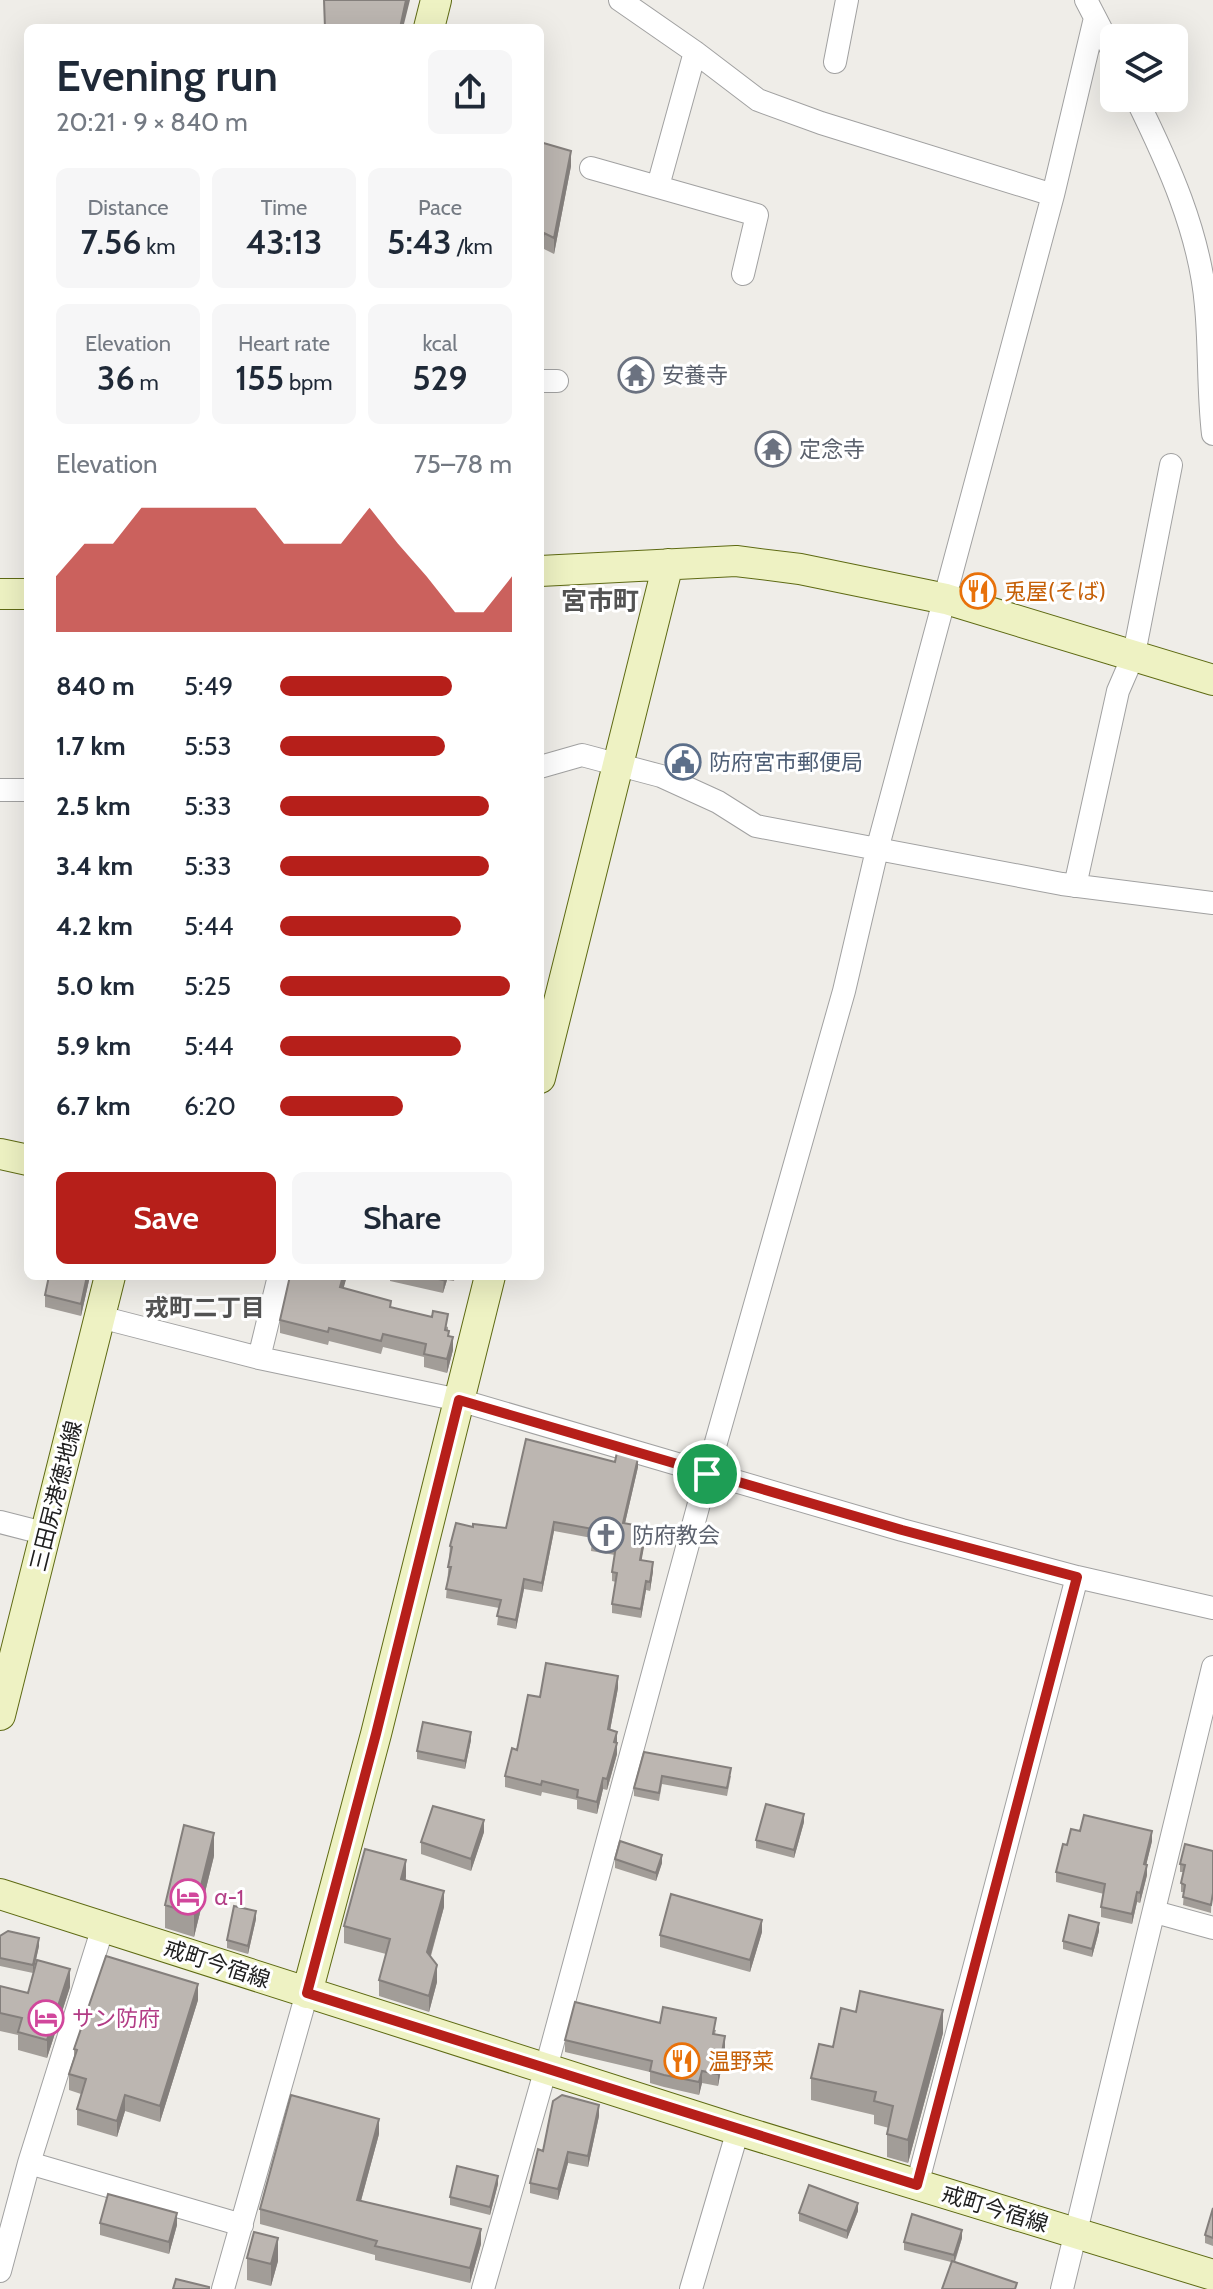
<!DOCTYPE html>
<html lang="en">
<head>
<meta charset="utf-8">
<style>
  body { margin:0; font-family:Cabin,"Noto Sans JP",sans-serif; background:#f6f6f7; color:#1f2937; height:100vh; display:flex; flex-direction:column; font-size:30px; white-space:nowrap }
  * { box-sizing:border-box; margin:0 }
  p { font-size:26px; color:#747a83 }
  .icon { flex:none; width:44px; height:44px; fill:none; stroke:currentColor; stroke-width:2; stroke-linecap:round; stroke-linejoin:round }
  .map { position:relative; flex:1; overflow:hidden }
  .side { position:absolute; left:24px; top:24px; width:520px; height:1256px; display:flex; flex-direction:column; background:#fff; border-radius:12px; box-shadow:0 8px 32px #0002 }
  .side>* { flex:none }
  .controls { position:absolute; left:1100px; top:24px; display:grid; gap:16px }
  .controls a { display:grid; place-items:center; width:88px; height:88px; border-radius:12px; background:#fff; box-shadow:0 8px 32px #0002; font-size:40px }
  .pin { position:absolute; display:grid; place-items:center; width:68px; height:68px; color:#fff; margin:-34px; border:4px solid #fff; border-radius:50%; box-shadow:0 2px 8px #0007 }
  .round { display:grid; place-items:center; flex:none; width:84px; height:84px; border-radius:12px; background:#f6f6f7 }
  .summary { display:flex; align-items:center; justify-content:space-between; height:136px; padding:0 32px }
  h1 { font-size:44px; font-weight:600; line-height:60px }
  .stats { display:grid; grid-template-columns:repeat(3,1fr); gap:12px; height:136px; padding:8px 32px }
  .stats div { display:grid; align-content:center; border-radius:12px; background:#f6f6f7; text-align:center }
  .stats b { font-size:34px; font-weight:600 }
  .stats small { font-size:22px; font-weight:400 }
  .stats p { font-size:22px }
  .chart { height:224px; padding:16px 32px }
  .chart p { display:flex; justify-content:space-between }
  .chart svg { width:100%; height:144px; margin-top:8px; fill:#b61f1a; opacity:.7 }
  .action { display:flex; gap:16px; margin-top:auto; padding:16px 32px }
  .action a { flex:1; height:92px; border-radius:12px; background:#b61f1a; color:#fff; font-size:32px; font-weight:600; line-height:92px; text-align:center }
  .action a+a { background:#f6f6f7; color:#1f2937 }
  ul { padding:0 32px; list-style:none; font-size:26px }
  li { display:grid; grid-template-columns:128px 96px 1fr; align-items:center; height:60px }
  li i { height:20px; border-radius:10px; background:#b61f1a }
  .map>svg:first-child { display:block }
</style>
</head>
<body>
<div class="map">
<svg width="1213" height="2289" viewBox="0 0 1213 2289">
  <rect width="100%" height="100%" fill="#efede8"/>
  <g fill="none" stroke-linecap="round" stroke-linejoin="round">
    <defs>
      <path id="street" d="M 620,0 L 695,52 L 758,100 L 821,123 L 1053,195
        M 1086,0 L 1114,54
        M 835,62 L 847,0
        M 1136,98 C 1168,163 1200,233 1206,306 C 1210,348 1208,391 1213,434
        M 591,168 L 757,215 L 743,274
        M 658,186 L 695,52
        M 540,381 L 557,381
        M 540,767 L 582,755 L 661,776 L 718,802 L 756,826 L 1062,884 L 1213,903
        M 0,790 L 28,790
        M 1075,886 L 1118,691 L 1134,654 L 1171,465
        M 100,1317 L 259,1358 L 459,1400 L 902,1530 L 1077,1577 L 1213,1608
        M 259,1358 L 279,1276
        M 0,1522 L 47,1534
        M 1155,1912 L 1213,1928
        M 29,2163 L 242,2225
        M 917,2185 L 1077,1577
        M 0,2271 L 29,2163 L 103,1927
        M 223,2289 L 307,1993
        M 483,2289 L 546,2068 L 707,1474 L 844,991 L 877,850 L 1053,195 L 1095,18
        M 691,2289 L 738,2130
        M 1062,2289 L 1213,1667"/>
      <path id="secondary" d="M 429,28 L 436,0
        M 540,571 L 736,561 L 800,569 L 946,599 L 1213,680
        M 0,594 L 28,594
        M 540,1078 L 668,564
        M 0,1154 L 28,1160
        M 0,1715 L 110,1276
        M 0,1894 L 738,2130 L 1213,2275
        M 307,1993 L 376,1734 L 490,1276"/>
    </defs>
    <use href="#street" stroke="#a1a1a1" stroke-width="24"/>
    <use href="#secondary" stroke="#5e6a13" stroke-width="32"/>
    <use href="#street" stroke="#fff" stroke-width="22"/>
    <use href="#secondary" stroke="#eef2c3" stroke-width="30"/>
  </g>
  <path fill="#a29d98" d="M 540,142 L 571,166 L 554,254 L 544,249 L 541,262 Z
    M 49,1276 L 90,1276 L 81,1316 L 45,1307 L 45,1295 Z
    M 347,1276 L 343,1288 L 391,1307 L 448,1327 L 448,1331 L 453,1350 L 447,1373 L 424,1367 L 424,1357 L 383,1347 L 381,1354 L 329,1341 L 328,1345 L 280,1333 L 280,1320 Z
    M 381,1276 L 455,1276 L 454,1281 L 447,1280 L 443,1293 L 390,1281 L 390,1278 Z
    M 638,1467 L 625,1523 L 646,1536 L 641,1560 L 653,1571 L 650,1591 L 646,1590 L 641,1618 L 612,1613 L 612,1604 L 616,1582 L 612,1581 L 612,1572 L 615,1555 L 591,1551 L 592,1538 L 554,1531 L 542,1592 L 524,1589 L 516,1629 L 497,1625 L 499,1608 L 446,1598 L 450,1546 L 473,1527 L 506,1528 Z
    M 618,1688 L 610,1730 L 617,1732 L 617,1754 L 607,1790 L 603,1789 L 597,1814 L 577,1809 L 577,1800 L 542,1792 L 541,1796 L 505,1787 L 505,1776 L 540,1697 Z
    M 471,1740 L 465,1769 L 417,1759 L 417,1751 Z
    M 644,1752 L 731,1776 L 727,1796 L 662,1784 L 659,1801 L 634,1796 L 634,1788 Z
    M 804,1822 L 794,1858 L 756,1848 L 756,1840 Z
    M 1080,1831 L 1152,1841 L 1146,1865 L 1147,1875 L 1140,1903 L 1137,1902 L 1132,1924 L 1101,1917 L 1101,1907 L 1104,1894 L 1056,1882 L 1056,1872 L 1067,1845 Z
    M 484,1832 L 471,1871 L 421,1854 L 421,1842 Z
    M 1213,1851 L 1211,1913 L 1183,1905 L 1184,1892 L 1181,1892 L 1181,1883 L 1183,1872 L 1180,1872 L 1180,1864 Z
    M 214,1856 L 194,1937 L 165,1928 L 165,1905 Z
    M 615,1859 L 662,1863 L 656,1881 L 615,1868 Z
    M 406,1877 L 406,1880 L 444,1907 L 431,1956 L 437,1982 L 429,2012 L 379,1996 L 379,1980 L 386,1954 L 344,1943 L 344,1926 Z
    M 256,1919 L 248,1954 L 227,1948 L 227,1940 Z
    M 1099,1931 L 1092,1957 L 1063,1949 L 1063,1941 Z
    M 762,1932 L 750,1972 L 660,1947 L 660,1935 Z
    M 0,1936 L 39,1946 L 33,1973 L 0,1966 Z
    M 0,1986 L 28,1993 L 70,1987 L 47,2058 L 18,2050 L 18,2035 L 0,2031 Z
    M 198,2000 L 160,2122 L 125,2111 L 117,2137 L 77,2125 L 77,2109 L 81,2094 L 69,2090 L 69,2074 L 74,2057 L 74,2049 Z
    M 660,2023 L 716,2030 L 715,2034 L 725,2048 L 718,2086 L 702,2083 L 699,2095 L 664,2087 L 650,2083 L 650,2072 L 565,2052 L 565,2040 Z
    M 943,2033 L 908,2163 L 887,2157 L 887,2134 L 889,2128 L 874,2124 L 874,2115 L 811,2100 L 811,2078 L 833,2047 Z
    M 599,2116 L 588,2167 L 568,2163 L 558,2200 L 530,2193 L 530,2183 L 543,2151 Z
    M 379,2134 L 361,2201 L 481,2244 L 470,2283 L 375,2260 L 375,2255 L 260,2224 L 260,2209 Z
    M 498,2184 L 490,2215 L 450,2205 L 450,2197 Z
    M 1213,2208 L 1213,2246 L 1205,2243 L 1205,2235 Z
    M 858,2211 L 847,2239 L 799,2221 L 799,2213 Z
    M 100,2223 L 177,2225 L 169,2254 L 100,2235 Z
    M 962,2238 L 955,2262 L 1017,2289 L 951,2262 L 904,2250 L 904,2242 Z
    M 247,2258 L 278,2261 L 271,2286 L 247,2280 Z"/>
  <path fill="#847f7c" d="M 406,0 L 410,0 L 403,28 L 400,28 Z
    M 571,151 L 571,166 L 554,254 L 554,238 Z
    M 544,233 L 544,249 L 541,262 L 541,246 Z
    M 87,1276 L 90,1276 L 81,1316 L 81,1304 Z
    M 343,1276 L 347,1276 L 340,1301 L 340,1287 Z
    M 444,1276 L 447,1276 L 447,1280 L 443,1293 Z
    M 453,1337 L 453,1350 L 447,1373 L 447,1359 Z
    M 638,1458 L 638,1467 L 623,1532 L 623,1523 Z
    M 554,1522 L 554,1531 L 542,1592 L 542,1583 Z
    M 646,1527 L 646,1536 L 640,1569 L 640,1560 Z
    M 653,1562 L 653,1571 L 650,1591 L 650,1582 Z
    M 524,1579 L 524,1589 L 516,1629 L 516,1620 Z
    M 646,1581 L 646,1590 L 641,1618 L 641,1609 Z
    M 618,1676 L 618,1688 L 608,1741 L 608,1729 Z
    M 471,1732 L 471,1740 L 465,1769 L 465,1761 Z
    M 617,1732 L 617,1754 L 607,1790 L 607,1779 Z
    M 603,1778 L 603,1789 L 597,1814 L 597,1802 Z
    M 804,1814 L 804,1822 L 794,1858 L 794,1850 Z
    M 484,1820 L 484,1832 L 471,1871 L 471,1859 Z
    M 1152,1831 L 1152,1841 L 1144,1874 L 1144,1864 Z
    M 214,1833 L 214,1856 L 194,1937 L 194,1914 Z
    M 662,1855 L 662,1863 L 656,1881 L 656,1873 Z
    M 406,1860 L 406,1877 L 401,1896 L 401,1879 Z
    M 1147,1865 L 1147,1875 L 1140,1903 L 1140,1893 Z
    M 444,1891 L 444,1907 L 427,1968 L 427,1952 Z
    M 1137,1892 L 1137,1902 L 1132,1924 L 1132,1914 Z
    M 256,1911 L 256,1919 L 248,1954 L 248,1946 Z
    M 762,1920 L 762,1932 L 750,1972 L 750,1960 Z
    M 1099,1923 L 1099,1931 L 1092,1957 L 1092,1949 Z
    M 39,1938 L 39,1946 L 33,1973 L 33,1965 Z
    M 437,1965 L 437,1982 L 429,2012 L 429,1996 Z
    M 70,1969 L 70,1987 L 47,2058 L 47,2040 Z
    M 198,1984 L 198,2000 L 160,2122 L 160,2106 Z
    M 943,2010 L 943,2033 L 908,2163 L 908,2140 Z
    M 725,2036 L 725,2048 L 718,2086 L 718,2074 Z
    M 702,2071 L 702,2083 L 699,2095 L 699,2082 Z
    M 125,2095 L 125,2111 L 117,2137 L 117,2121 Z
    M 599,2105 L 599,2116 L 588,2167 L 588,2156 Z
    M 379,2119 L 379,2134 L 357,2215 L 357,2200 Z
    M 568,2152 L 568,2163 L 558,2200 L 558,2189 Z
    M 498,2176 L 498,2184 L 490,2215 L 490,2207 Z
    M 858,2203 L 858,2211 L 847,2239 L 847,2231 Z
    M 177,2213 L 177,2225 L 169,2254 L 169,2242 Z
    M 481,2229 L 481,2244 L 470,2283 L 470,2268 Z
    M 962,2230 L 962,2238 L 954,2263 L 954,2255 Z
    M 278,2238 L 278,2261 L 271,2286 L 271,2264 Z"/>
  <path fill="#bcb6b1" stroke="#847f7c" stroke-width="2" d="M 324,0 L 406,0 L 400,28 L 325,28 Z
    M 540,142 L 571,151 L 554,238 L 544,233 L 541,246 Z
    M 49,1276 L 87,1276 L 81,1304 L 45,1295 Z
    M 290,1276 L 343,1276 L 340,1287 L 391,1301 L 390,1307 L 432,1317 L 433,1311 L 448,1314 L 445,1330 L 449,1331 L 448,1336 L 453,1337 L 447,1359 L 424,1354 L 426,1344 L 383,1334 L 381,1341 L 329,1328 L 328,1332 L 280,1320 Z
    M 425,1276 L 444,1276 L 443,1280 Z
    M 526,1439 L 615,1462 L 617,1452 L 638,1458 L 623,1523 L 646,1527 L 640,1560 L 653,1562 L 650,1582 L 646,1581 L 641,1609 L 612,1604 L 617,1573 L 612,1572 L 616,1546 L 591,1541 L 593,1529 L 554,1522 L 542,1583 L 524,1579 L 516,1620 L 497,1616 L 501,1600 L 446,1589 L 451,1567 L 448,1567 L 452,1547 L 450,1546 L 456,1523 L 473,1527 L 473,1524 L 506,1528 Z
    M 546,1663 L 618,1676 L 608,1729 L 617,1732 L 614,1742 L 617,1743 L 607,1779 L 603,1778 L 597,1802 L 577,1797 L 578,1790 L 542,1781 L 541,1785 L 505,1776 L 512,1748 L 517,1750 L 528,1695 L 540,1697 Z
    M 423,1722 L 471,1732 L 465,1761 L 417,1751 Z
    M 644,1752 L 731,1768 L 727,1788 L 662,1776 L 659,1793 L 634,1788 Z
    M 766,1804 L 804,1814 L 794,1850 L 756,1840 Z
    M 433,1806 L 484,1820 L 471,1859 L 421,1842 Z
    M 1084,1815 L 1152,1831 L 1144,1864 L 1147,1865 L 1140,1893 L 1137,1892 L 1132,1914 L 1101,1907 L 1105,1884 L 1056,1872 L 1063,1844 L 1067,1845 L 1071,1829 L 1080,1831 Z
    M 184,1825 L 214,1833 L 194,1914 L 165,1905 Z
    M 620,1841 L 662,1855 L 656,1873 L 615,1859 Z
    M 1185,1844 L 1213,1851 L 1213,1893 L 1211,1905 L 1183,1897 L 1185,1885 L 1181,1883 L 1185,1865 L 1180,1864 Z
    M 365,1849 L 406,1860 L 401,1879 L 444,1891 L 427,1952 L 437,1965 L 429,1996 L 379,1980 L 390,1939 L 344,1926 Z
    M 671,1894 L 762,1920 L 750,1960 L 660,1935 Z
    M 234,1906 L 256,1911 L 248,1946 L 227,1940 Z
    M 1069,1915 L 1099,1923 L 1092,1949 L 1063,1941 Z
    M 8,1931 L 39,1938 L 33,1965 L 0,1958 L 0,1936 Z
    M 106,1956 L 198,1984 L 160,2106 L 125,2095 L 117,2121 L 77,2109 L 86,2079 L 69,2074 L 77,2050 L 74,2049 Z
    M 37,1960 L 70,1969 L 47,2040 L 18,2032 L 22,2018 L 0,2013 L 0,1986 L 28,1993 Z
    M 860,1991 L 943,2010 L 908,2140 L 887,2134 L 893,2106 L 874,2101 L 876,2092 L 811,2078 L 819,2044 L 833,2047 L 841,2008 L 856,2012 Z
    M 575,2002 L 660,2023 L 663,2007 L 716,2018 L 713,2034 L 725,2036 L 718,2074 L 702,2071 L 699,2082 L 664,2075 L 650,2071 L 652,2061 L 565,2040 Z
    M 291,2095 L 379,2119 L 357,2200 L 481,2229 L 470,2268 L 375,2246 L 377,2241 L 260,2209 Z
    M 562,2095 L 599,2105 L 588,2156 L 568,2152 L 558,2189 L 530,2183 L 538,2149 L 543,2151 L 553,2101 Z
    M 457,2166 L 498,2176 L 490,2207 L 450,2197 Z
    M 809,2185 L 858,2203 L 847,2231 L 799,2213 Z
    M 108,2194 L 177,2213 L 169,2242 L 100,2223 Z
    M 1213,2208 L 1213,2238 L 1205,2235 Z
    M 912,2214 L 962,2230 L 954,2255 L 904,2242 Z
    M 254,2232 L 278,2238 L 271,2264 L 247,2258 Z
    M 952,2261 L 1017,2283 L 1015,2289 L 942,2289 Z
    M 176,2279 L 209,2287 L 209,2289 L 173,2289 Z"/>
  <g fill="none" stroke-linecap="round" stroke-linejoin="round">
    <defs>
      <path id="route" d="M 459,1400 L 902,1530 L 1077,1577 L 917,2185 L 307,1993 L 376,1734 Z"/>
    </defs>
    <use href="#route" stroke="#fff" stroke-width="16"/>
    <use href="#route" stroke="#b61f1a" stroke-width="10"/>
  </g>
  <defs>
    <symbol id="temple-ring" viewBox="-11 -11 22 22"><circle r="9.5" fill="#fff" stroke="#6b7280" stroke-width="1.5"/><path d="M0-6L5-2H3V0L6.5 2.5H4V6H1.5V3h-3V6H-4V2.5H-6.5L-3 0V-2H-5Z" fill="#6b7280"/></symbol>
    <symbol id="restaurant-ring" viewBox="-11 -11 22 22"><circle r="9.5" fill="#fff" stroke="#e8710a" stroke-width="1.5"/><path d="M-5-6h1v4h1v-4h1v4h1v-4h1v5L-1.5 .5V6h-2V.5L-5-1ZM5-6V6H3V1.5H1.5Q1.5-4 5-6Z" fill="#e8710a"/></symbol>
    <symbol id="civic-ring" viewBox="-11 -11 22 22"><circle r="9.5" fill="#fff" stroke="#5c6f8a" stroke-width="1.5"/><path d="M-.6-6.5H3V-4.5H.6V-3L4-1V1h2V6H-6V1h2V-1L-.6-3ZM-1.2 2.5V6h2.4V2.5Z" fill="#5c6f8a"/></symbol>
    <symbol id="church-ring" viewBox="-11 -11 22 22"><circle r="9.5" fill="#fff" stroke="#6b7280" stroke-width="1.5"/><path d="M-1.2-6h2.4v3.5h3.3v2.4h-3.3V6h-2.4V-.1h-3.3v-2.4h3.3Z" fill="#6b7280"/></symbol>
    <symbol id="hotel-ring" viewBox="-11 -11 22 22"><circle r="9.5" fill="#fff" stroke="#d1479c" stroke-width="1.5"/><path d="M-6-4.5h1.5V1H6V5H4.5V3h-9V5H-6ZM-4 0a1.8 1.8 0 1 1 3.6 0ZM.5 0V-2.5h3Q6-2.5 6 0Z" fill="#d1479c"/></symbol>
  </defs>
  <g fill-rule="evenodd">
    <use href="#temple-ring" x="616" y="355" width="40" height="40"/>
    <use href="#temple-ring" x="753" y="429" width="40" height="40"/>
    <use href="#restaurant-ring" x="958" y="571" width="40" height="40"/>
    <use href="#civic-ring" x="663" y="742" width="40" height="40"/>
    <use href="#church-ring" x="586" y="1515" width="40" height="40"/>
    <use href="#hotel-ring" x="168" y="1877" width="40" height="40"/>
    <use href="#hotel-ring" x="26" y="1998" width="40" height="40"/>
    <use href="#restaurant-ring" x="662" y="2041" width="40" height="40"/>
  </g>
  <g text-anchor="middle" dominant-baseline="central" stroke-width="6" stroke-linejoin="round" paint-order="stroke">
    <g font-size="22" fill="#5b616d" stroke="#fff" text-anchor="start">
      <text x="662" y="375">安養寺</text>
      <text x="799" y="449">定念寺</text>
      <text x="632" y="1535">防府教会</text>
    </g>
    <g font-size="22" fill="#c56008" stroke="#fff" text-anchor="start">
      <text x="1004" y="591">兎屋(そば)</text>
      <text x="708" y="2061">温野菜</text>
    </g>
    <g font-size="22" fill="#4e5e75" stroke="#fff" text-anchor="start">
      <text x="709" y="762">防府宮市郵便局</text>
    </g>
    <g font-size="22" fill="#202020" stroke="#fff">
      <text transform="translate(56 1496) rotate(-76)">三田尻港徳地線</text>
      <text transform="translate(217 1964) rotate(18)">戒町今宿線</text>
      <text transform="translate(995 2209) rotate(17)">戒町今宿線</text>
    </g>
    <g font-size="22" fill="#b23c85" stroke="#fff" text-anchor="start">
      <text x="214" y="1897">α-1</text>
      <text x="72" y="2018">サン防府</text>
    </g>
    <g font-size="24" font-weight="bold" fill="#535353" stroke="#fff">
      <text x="205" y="1307">戎町二丁目</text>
    </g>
    <g font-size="26" font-weight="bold" fill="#535353" stroke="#fff">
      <text x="600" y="601">宮市町</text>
    </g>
  </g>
</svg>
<div class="controls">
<a><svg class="icon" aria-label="layers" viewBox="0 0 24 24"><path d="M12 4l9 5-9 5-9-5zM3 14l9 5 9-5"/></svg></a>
</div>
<div class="pin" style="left:707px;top:1474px;background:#1e9e55"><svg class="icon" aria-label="arrive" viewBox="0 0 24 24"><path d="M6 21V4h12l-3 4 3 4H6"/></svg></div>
<section class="side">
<div class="summary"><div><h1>Evening run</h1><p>20:21 · 9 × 840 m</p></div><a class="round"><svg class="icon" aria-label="share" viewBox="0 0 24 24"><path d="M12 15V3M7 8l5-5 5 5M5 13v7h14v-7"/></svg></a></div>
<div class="stats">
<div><p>Distance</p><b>7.56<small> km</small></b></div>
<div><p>Time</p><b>43:13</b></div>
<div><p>Pace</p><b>5:43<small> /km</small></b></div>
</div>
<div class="stats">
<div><p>Elevation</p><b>36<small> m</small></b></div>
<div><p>Heart rate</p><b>155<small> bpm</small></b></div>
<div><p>kcal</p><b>529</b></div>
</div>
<div class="chart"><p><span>Elevation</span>75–78 m</p>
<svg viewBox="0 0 160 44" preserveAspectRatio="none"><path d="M0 44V27L10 17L20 17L30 6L40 6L50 6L60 6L70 6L80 17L90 17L100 17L110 6L120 17L130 27L140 38L150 38L160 27V44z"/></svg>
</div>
<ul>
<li><b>840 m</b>5:49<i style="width:74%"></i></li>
<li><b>1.7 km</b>5:53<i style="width:71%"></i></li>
<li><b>2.5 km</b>5:33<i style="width:90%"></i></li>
<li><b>3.4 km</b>5:33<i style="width:90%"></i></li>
<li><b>4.2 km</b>5:44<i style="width:78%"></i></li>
<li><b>5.0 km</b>5:25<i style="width:99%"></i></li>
<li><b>5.9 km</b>5:44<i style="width:78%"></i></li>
<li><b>6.7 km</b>6:20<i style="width:53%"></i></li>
</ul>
<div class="action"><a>Save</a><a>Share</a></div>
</section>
</div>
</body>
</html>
